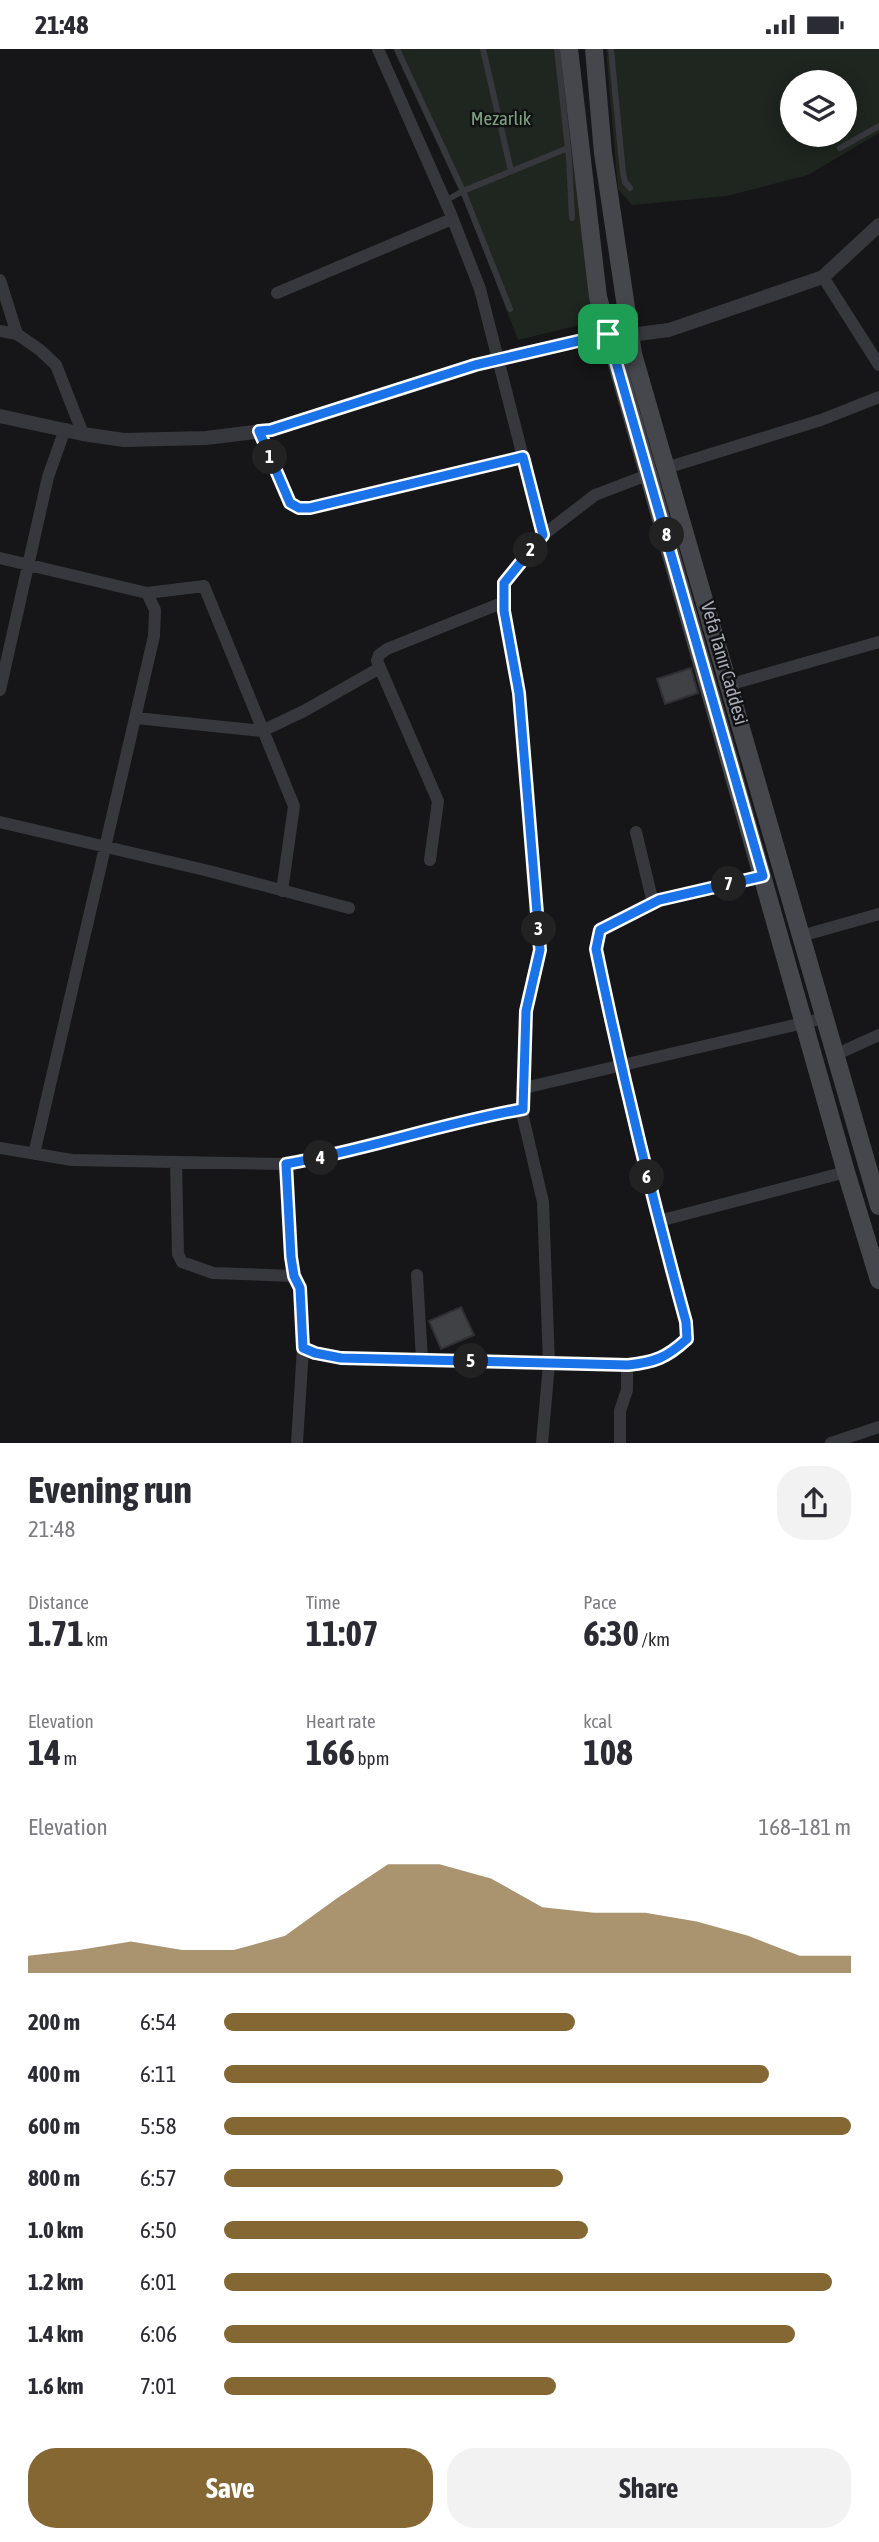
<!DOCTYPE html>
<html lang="en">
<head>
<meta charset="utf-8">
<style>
  body { margin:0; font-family:"Asap Condensed",sans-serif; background:#f2f2f3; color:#2b2b33; height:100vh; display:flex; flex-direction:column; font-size:26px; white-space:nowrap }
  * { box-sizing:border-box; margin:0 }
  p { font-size:23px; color:#7c7c81 }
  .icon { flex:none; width:38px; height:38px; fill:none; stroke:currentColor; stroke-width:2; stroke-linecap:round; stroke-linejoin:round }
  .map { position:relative; height:1394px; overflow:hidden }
  .details { display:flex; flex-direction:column; background:#fff; flex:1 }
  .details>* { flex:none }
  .buttons { position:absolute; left:780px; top:21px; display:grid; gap:14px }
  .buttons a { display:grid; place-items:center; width:77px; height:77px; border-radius:50%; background:#fff; box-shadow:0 4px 18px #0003; font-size:35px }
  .pin { position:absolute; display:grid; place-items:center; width:60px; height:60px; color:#fff; margin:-30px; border-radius:14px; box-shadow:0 4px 10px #0006 }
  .km { position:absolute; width:35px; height:35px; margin:-18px; border-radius:50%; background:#222; color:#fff; font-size:19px; line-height:35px; text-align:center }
  .round { display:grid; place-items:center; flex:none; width:74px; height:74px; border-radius:28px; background:#f2f2f3 }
  .overview { display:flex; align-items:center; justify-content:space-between; height:119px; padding:0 28px }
  h1 { font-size:38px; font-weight:700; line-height:52px }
  .stats { display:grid; grid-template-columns:repeat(3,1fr); gap:10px; height:119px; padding:7px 28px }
  .stats div { display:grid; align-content:center }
  .stats b { font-size:35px; font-weight:700 }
  .stats small { font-size:19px; font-weight:400 }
  .stats p { font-size:19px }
  .chart { height:196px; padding:14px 28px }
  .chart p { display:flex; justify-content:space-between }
  .chart svg { width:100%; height:126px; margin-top:7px; fill:#856733; opacity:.7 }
  .action { display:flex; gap:14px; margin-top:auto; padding:14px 28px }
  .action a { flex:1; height:80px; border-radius:28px; background:#856733; color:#fff; font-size:28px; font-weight:700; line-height:80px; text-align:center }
  .action a+a { background:#f2f2f3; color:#2b2b33 }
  ul { padding:0 28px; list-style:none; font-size:23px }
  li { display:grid; grid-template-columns:112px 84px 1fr; align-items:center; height:52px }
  li i { height:18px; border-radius:9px; background:#856733 }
  .status { display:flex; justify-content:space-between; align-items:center; height:49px; padding:0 35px; background:#fff; direction:ltr }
  .status svg { height:19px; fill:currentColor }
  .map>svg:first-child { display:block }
</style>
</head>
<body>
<div class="status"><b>21:48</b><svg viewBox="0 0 49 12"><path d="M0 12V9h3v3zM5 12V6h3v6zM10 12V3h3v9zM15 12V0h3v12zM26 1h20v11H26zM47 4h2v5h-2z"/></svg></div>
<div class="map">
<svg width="879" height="1394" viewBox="0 0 879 1394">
  <rect width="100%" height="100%" fill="#161618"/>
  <path fill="#1e261f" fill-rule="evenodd" d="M 393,0 L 563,0 L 592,273 L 518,291 L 468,161 Z
    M 606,0 L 879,0 L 879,84 L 808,126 L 727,147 L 632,156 L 618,140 ZM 793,33 L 845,33 L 845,86 L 793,86 Z"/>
  <path fill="#404145" stroke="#303034" stroke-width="2" d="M 691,619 L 698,644 L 665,655 L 657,630 Z
    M 461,1258 L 474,1286 L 441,1300 L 429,1272 Z"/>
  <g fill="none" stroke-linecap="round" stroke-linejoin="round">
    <path stroke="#37383d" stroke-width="6" d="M 397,0 L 463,142 L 510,260
      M 483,0 L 511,122
      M 557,0 L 569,109 L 572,169
      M 611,0 L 623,124 L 625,133 L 630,139
      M 840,99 L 879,77
      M 445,152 L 463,142 L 568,99"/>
    <path stroke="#37383d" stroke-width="12" d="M 378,0 L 450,163 L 480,240 L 543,486
      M 823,228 L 879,316
      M 0,231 L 17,285 L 40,301 L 56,316 L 83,385
      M 277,244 L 452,170
      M 0,282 L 17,285
      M 259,382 L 290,454 L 299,459 L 310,459 L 523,408
      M 666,419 L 821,371 L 879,348
      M 0,509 L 147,544 L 204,537 L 294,757 L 282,842
      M 728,636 L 879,593
      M 0,641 L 48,428 L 65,380
      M 136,669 L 262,682 L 304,662 L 378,620
      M 0,773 L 209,822 L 349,859
      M 636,783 L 653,854
      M 430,811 L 438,752 L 377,612 L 379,606 L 387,600 L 504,553
      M 801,887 L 879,865
      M 835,1006 L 879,986
      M 524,1039 L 825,969
      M 0,1099 L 72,1111 L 286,1115 L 349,1102 L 474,1069 L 523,1061
      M 34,1105 L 154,587 L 155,561 L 147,544
      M 176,1113 L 178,1205 L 182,1213 L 213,1224 L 294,1227
      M 286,1115 L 291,1208 L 294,1227 L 300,1239 L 303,1299 L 315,1304 L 341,1309 L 627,1316 L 653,1313 L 672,1304 L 687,1290 L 686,1273 L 645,1123 L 596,900 L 600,881 L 659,851 L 763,827
      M 659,1172 L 846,1123
      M 417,1226 L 422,1311
      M 297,1394 L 303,1299
      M 542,1394 L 549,1315 L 543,1153 L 523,1068 L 526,962 L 540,901 L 519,644 L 504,562 L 504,534 L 543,486 L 595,446 L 650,425
      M 620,1394 L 620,1362 L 627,1341 L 627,1316
      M 831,1394 L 879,1378"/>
    <path stroke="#37383d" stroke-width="14" d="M 0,367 L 83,385 L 124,391 L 206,389 L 271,381 L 476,316 L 608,285 L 630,286 L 669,281 L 823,228 L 879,176"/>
    <path stroke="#45474d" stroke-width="18" d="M 569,0 L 598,248 L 846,1123 L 879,1231
      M 594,0 L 603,104 L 633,305 L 879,1157"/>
  </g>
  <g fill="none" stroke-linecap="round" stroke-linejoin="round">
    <defs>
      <path id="route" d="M 608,285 L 763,827 L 659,851 L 600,881 L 596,900 C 622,1025 652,1149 686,1273 L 687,1290 C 666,1309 655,1313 628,1316 L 341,1309 L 315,1304 L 303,1299 L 300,1239 L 294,1227 L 291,1208 L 286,1115 C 366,1101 443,1074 523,1060 L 526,962 L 540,901 L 519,644 L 504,562 L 504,534 L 543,486 L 523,408 L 310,459 L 299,459 L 290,454 L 259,382 L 271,381 L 475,316 Z"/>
    </defs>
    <use href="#route" stroke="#fff" stroke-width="14"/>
    <use href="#route" stroke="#1a73e8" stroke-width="9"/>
  </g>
  <g text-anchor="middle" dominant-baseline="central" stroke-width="5" stroke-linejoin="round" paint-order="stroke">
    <g font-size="19" fill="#7fa381" stroke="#111113">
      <text x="501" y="69">Mezarlık</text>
    </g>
    <g font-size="19" fill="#a8adb8" stroke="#111113">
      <text transform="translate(725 614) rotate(74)">Vefa Tanır Caddesi</text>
    </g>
  </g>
</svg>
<div class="buttons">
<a><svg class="icon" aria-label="layers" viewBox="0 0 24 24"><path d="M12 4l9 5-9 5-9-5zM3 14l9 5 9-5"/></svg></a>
</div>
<div class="pin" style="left:608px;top:285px;background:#1e9e55"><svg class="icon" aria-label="arrive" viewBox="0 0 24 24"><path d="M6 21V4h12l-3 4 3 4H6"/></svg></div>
<b class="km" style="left:270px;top:408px">1</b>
<b class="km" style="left:531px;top:501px">2</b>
<b class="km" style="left:539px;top:880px">3</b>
<b class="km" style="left:321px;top:1109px">4</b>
<b class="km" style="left:471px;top:1312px">5</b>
<b class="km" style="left:647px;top:1128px">6</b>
<b class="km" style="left:729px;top:835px">7</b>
<b class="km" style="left:667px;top:486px">8</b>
</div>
<section class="details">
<div class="overview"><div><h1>Evening run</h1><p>21:48</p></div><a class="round"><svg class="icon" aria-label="share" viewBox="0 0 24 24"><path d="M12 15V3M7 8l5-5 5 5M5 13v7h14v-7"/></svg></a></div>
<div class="stats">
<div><p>Distance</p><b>1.71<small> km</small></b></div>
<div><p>Time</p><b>11:07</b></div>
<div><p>Pace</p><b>6:30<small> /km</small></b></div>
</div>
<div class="stats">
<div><p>Elevation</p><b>14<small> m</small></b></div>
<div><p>Heart rate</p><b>166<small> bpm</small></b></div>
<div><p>kcal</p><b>108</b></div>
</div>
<div class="chart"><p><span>Elevation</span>168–181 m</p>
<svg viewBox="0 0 160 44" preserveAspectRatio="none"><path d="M0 44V38L10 36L20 33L30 36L40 36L50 31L60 18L70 6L80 6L90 11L100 21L110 23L120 23L130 26L140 31L150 38L160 38V44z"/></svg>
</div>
<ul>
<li><b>200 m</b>6:54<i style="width:56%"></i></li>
<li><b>400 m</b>6:11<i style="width:87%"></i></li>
<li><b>600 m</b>5:58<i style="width:100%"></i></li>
<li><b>800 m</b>6:57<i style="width:54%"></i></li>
<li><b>1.0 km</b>6:50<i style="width:58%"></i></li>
<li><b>1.2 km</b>6:01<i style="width:97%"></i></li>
<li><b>1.4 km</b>6:06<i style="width:91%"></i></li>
<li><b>1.6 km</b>7:01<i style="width:53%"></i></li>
</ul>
<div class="action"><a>Save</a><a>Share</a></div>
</section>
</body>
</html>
